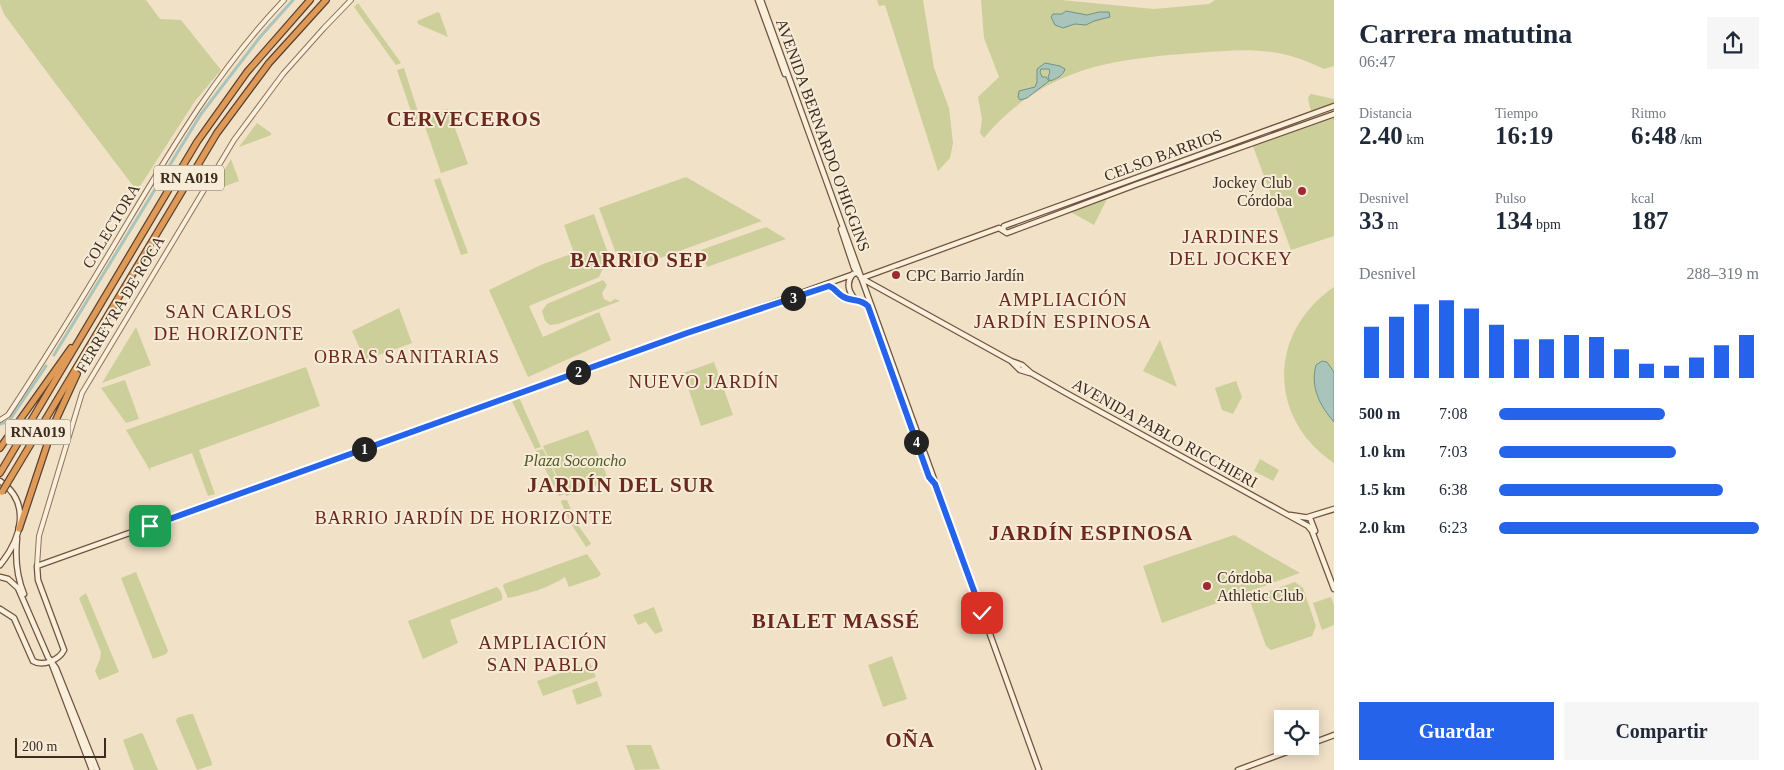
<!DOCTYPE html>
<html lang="es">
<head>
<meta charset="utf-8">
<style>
  body { margin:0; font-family:"Times New Roman",serif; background:#f6f6f7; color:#1f2937; height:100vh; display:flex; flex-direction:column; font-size:19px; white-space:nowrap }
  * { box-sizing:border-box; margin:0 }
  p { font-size:16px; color:#747a83 }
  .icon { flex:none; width:28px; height:28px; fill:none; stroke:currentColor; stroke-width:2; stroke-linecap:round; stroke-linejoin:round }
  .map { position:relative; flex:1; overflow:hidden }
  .sheet { display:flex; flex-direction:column; background:#fff; width:450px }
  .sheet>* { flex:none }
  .fabs { position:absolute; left:1274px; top:710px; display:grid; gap:10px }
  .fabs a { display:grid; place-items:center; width:45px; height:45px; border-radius:0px; background:#fff; box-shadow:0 2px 12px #0003; font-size:25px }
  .scale { position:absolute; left:15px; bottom:12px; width:91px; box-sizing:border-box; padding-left:5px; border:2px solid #3d2c20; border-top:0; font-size:14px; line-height:18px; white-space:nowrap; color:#3d2c20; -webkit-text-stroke:4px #f7ecd7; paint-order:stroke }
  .pin { position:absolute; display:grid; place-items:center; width:42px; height:42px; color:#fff; margin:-21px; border-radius:10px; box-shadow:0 2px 8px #0006 }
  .km { position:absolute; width:25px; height:25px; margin:-12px; border-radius:50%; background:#222; color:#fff; font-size:14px; line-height:25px; text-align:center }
  .round { display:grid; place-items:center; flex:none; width:52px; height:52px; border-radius:0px; background:#f6f6f7 }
  .head { display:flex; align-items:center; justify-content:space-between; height:85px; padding:0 25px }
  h1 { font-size:28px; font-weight:700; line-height:38px }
  .metrics { display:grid; grid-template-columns:repeat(3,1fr); gap:8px; height:85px; padding:5px 25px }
  .metrics div { display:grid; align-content:center }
  .metrics b { font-size:25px; font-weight:700 }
  .metrics small { font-size:14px; font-weight:400 }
  .metrics p { font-size:14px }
  .chart { height:140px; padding:10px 25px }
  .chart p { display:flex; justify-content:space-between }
  .chart svg { width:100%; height:90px; margin-top:5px; stroke:#2563eb; stroke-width:6 }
  .cta { display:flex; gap:10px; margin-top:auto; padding:10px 25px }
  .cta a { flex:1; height:58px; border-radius:0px; background:#2563eb; color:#fff; font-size:20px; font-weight:700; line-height:58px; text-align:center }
  .cta a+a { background:#f6f6f7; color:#1f2937 }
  ul { padding:0 25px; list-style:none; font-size:16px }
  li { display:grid; grid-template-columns:80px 60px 1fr; align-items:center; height:38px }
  li i { height:12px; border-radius:6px; background:#2563eb }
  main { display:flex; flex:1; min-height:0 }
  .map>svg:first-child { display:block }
</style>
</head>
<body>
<main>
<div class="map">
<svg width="1334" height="770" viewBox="0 0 1334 770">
  <rect width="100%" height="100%" fill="#f0e1c7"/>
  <path fill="#cccf9a" d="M 0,0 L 146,0 L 160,19 L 181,20 L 221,70 L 195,101 L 137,191 L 52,79 L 4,14 L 0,4 Z
    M 877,0 L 923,0 L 934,68 L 949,108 L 953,143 L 950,158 L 938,171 L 885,5 L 879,6 Z
    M 981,0 L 1061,0 L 1154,9 L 1209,4 L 1215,0 L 1334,0 L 1334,66 L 1324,69 C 1310,62 1294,56 1278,53 C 1249,48 1224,51 1195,53 C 1155,56 1105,60 1068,76 C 1034,90 1007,110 984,138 L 980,133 L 982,119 L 978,97 L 999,77 L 984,38 Z
    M 358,3 L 401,63 L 396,65 L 354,7 Z
    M 438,12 L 440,14 L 448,37 L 418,24 L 417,21 Z
    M 404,68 L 420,118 L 414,120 L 397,70 Z
    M 1311,94 L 1334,99 L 1334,103 L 1311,111 L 1309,104 L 1308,97 Z
    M 448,109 L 468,164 L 441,173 L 422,118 Z
    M 1334,117 L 1334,236 L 1291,250 L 1253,146 Z
    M 257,123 L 271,133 L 271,135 L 239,147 Z
    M 231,159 L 239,181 L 215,190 L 214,187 Z
    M 686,177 L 762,221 L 638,266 L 617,256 L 599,208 Z
    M 440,178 L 468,253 L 461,255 L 434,180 Z
    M 1108,197 L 1094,225 L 1069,211 Z
    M 594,214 L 609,256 L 599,277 L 529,306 L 543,337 L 599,312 L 611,340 L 528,377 L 489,290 L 543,264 L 574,253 L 564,225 Z
    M 766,227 L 786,239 L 707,267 L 701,250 Z
    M 603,280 L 607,285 L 602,293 L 604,299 L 610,302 L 615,299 L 620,301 L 558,324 L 550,325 L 545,321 L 542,311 L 547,304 Z
    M 1334,287 L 1334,463 C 1267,418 1268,332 1334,287 Z
    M 399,308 L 412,343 L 365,360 L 352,331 Z
    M 136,327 L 151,365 L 102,383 Z
    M 1160,340 L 1177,387 L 1143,371 Z
    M 714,362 L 733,415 L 701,426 L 683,373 Z
    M 306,367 L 320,406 L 199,450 L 215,494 L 208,496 L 192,453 L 150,468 L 151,472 L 126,430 Z
    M 125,380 L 139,419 L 126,423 L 101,388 Z
    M 1236,381 L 1242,397 L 1233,414 L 1222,410 L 1215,388 Z
    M 518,395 L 541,447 L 535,449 L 510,397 Z
    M 588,430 L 609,481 L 566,496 L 543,446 Z
    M 543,449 L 564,494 L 559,496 L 536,451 Z
    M 1260,459 L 1279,470 L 1273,481 L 1254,471 Z
    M 562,500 L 567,500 L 577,524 L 590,542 L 591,544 L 586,547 L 570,522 L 561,502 Z
    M 1234,535 L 1300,573 L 1162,623 L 1143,566 Z
    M 587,554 L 601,574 L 598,577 L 569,587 L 565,577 C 549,588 527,594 508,598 L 503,586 L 504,584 Z
    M 136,572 L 168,651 L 166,654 L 153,659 L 121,578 Z
    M 1295,582 L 1303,588 L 1316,626 L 1312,636 L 1271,650 L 1266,646 L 1251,604 L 1253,597 Z
    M 497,587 C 501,590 503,596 502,600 L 450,620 L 458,643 L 423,659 L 408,621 Z
    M 86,593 L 119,672 L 102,679 L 99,680 L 95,671 L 100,659 L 101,652 L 79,598 Z
    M 1331,597 L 1334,605 L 1334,625 L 1322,630 L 1313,603 Z
    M 654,607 L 663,631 L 655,634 L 646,622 L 638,625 L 633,615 Z
    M 892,656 L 907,699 L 883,707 L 868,665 Z
    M 590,663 L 596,677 L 543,696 L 537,681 Z
    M 597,681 L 602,696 L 577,705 L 572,690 Z
    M 190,714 L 193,714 L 212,763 L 212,765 L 197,770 L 176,721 L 177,718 Z
    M 141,733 L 143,734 L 158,770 L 134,770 L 123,740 Z
    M 626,745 L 651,745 L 660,769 L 635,770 Z"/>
  <path fill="#a9c4ba" stroke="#6f9387" d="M 1066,11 L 1087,15 L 1099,12 L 1109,12 L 1110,17 L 1094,21 L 1086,25 L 1075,24 L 1063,28 L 1055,25 L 1051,17 L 1053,14 L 1062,14 Z
    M 1045,63 L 1060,66 L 1065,69 C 1063,76 1056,79 1050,81 L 1048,77 L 1050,72 L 1049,69 L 1041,69 L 1040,72 L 1042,77 L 1046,77 L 1049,81 L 1027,98 L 1020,100 L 1018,97 L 1019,91 L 1035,87 L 1037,82 L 1037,69 Z
    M 1322,361 L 1327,362 L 1334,372 L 1334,422 C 1320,406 1310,387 1316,365 Z"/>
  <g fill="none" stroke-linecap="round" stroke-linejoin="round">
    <path stroke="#a9c4ba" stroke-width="3" d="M 54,355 L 201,114 L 260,37 L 293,0
      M 0,424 L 9,421 L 46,366"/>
    <defs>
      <path id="tertiary" d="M 0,420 L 8,415 C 49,353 88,289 126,225 C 173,146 220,67 284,0
        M 37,566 L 39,536 L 82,393 L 234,140 L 283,74 L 324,28 L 351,0"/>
      <path id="secondary" d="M 758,0 L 785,74
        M 761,0 L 1039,770
        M 841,229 L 854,268 L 859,275
        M 1003,230 L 1004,226 L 1334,106
        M 853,274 C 846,282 848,291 855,299
        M 861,278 L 1011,361 L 1022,365 L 1031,373 L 1066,393 L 1308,526 L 1312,531 L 1334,589
        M 862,278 L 999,228 L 1007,233 L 1135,185 L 1334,114
        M 825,286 L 833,287 L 842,296 L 862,301 L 868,306 L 929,477 L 933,482
        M 1011,361 L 1020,370 L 1030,373
        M 0,481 C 32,503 21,539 0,565
        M 1290,515 L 1310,518 L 1315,531
        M 1308,517 L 1334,509
        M 17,538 C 15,558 16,575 24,594
        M 0,577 L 8,579 L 18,588 L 48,657 L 56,668 L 97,770
        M 0,609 L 14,618 L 33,661 C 43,667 59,660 64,650 L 38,580 L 37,566 L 854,274
        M 51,662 L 92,770
        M 1310,744 L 1334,735
        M 1238,770 L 1303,746"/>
      <path id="motorway" d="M 0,448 L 71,348
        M 0,473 L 197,142 L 247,72 L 310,0
        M 11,477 L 217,133 L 269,63 L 326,0
        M 19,529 L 54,424 L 77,374"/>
    </defs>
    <use href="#tertiary" stroke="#8d725c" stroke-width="6"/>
    <use href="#secondary" stroke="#6f533f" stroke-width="7"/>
    <use href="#motorway" stroke="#5b4130" stroke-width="8"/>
    <use href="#tertiary" stroke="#faefdb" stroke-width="4"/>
    <use href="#secondary" stroke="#faefdb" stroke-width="4.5"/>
    <use href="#motorway" stroke="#e09a57" stroke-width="5.5"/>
    <defs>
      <path id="motorway-bridge" d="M 2,492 L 11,477"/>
    </defs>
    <use href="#motorway-bridge" stroke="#5b4130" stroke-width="8" stroke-linecap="butt"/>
    <use href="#motorway-bridge" stroke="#e09a57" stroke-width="5.5"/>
  </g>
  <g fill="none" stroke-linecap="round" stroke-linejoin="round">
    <defs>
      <path id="route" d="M 150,526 L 687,333 L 829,286 C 835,288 837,293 842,296 C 850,302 860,298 868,306 L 929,477 L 935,484 L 982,613"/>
    </defs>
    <use href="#route" stroke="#fff" stroke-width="10"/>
    <use href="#route" stroke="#2563eb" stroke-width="6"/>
  </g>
  <g fill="#9e2a33" stroke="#f7ecd7" stroke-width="2">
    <circle cx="1302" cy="191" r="5"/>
    <circle cx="896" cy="275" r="5"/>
    <circle cx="1207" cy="586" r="5"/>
  </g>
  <g text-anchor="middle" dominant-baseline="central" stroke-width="4" stroke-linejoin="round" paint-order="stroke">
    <g fill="#f7ecd7" stroke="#756657" stroke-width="1">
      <rect x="154" y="165.5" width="70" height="25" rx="4"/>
      <rect x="5.5" y="419.5" width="65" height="25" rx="4"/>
    </g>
    <g font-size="15" font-weight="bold" fill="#3d2c20">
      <text x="189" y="178">RN A019</text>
      <text x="38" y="432">RNA019</text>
    </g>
    <g font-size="16" fill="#3d2c20" stroke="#f7ecd7">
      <text transform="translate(823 135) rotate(70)">AVENIDA BERNARDO O'HIGGINS</text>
      <text transform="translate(1163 155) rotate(-20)">CELSO BARRIOS</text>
      <text transform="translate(111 226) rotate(-59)">COLECTORA</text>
      <text transform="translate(120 304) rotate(-59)">FERREYRA DE ROCA</text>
      <text transform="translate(1165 433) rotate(29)">AVENIDA PABLO RICCHIERI</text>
    </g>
    <g font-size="16" fill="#3d2c20" stroke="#f7ecd7" text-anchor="start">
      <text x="1292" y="182" text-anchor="end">Jockey Club<tspan x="1292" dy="18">Córdoba</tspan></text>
      <text x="906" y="275">CPC Barrio Jardín</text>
      <text x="1217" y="577">Córdoba<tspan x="1217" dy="18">Athletic Club</tspan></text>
    </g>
    <g font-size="16" font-style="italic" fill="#505a26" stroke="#f7ecd7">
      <text x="575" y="460">Plaza Soconcho</text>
    </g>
    <g font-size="18" letter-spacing="1" fill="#6b281e" stroke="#f7ecd7">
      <text x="407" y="357">OBRAS SANITARIAS</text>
      <text x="464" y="518">BARRIO JARDÍN DE HORIZONTE</text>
    </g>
    <g font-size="19" letter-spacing="1" fill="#6b281e" stroke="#f7ecd7">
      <text x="1231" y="236">JARDINES<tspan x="1231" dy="22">DEL JOCKEY</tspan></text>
      <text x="1063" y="299">AMPLIACIÓN<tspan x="1063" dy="22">JARDÍN ESPINOSA</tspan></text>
      <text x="229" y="311">SAN CARLOS<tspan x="229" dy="22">DE HORIZONTE</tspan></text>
      <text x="704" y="381">NUEVO JARDÍN</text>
      <text x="543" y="642">AMPLIACIÓN<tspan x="543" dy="22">SAN PABLO</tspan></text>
    </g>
    <g font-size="21" font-weight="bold" letter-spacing="1" fill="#6b281e" stroke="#f7ecd7">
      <text x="464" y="119">CERVECEROS</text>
      <text x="639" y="260">BARRIO SEP</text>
      <text x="621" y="485">JARDÍN DEL SUR</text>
      <text x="1091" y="533">JARDÍN ESPINOSA</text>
      <text x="836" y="621">BIALET MASSÉ</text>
      <text x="910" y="740">OÑA</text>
    </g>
  </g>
</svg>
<div class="fabs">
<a><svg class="icon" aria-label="locate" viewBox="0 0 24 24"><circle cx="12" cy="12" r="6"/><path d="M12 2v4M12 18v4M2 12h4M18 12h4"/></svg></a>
</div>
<div class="scale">200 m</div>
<div class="pin" style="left:150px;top:526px;background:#1e9e55"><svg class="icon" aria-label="arrive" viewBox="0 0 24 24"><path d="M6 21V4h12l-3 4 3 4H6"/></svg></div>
<div class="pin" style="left:982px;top:613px;background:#d93025"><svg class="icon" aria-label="check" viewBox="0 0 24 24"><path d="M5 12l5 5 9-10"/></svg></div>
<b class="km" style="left:364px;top:449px">1</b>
<b class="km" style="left:578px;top:372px">2</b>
<b class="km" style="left:793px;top:298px">3</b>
<b class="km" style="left:916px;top:442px">4</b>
</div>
<section class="sheet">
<div class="head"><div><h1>Carrera matutina</h1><p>06:47</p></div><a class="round"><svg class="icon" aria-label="share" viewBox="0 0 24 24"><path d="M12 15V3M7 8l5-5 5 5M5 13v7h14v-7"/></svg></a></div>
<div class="metrics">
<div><p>Distancia</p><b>2.40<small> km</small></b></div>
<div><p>Tiempo</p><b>16:19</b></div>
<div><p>Ritmo</p><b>6:48<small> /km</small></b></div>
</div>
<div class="metrics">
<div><p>Desnivel</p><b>33<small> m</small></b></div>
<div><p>Pulso</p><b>134<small> bpm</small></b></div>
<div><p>kcal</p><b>187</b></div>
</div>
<div class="chart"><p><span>Desnivel</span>288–319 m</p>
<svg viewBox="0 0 160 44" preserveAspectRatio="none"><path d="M5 44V19M15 44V14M25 44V8M35 44V6M45 44V10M55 44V18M65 44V25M75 44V25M85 44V23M95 44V24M105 44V30M115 44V37M125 44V38M135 44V34M145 44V28M155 44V23"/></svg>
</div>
<ul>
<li><b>500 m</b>7:08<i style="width:64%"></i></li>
<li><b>1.0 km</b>7:03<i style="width:68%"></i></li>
<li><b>1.5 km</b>6:38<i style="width:86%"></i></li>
<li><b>2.0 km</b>6:23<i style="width:100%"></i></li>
</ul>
<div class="cta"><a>Guardar</a><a>Compartir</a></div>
</section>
</main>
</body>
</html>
